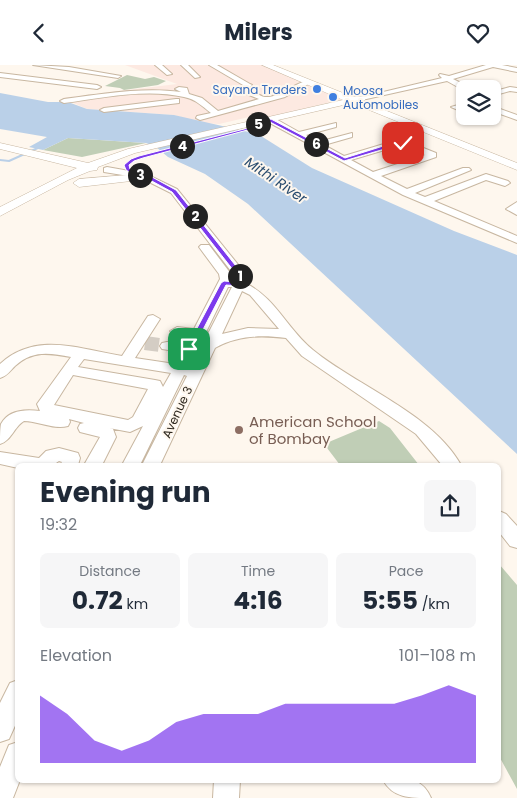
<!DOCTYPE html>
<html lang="en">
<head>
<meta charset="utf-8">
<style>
  body { margin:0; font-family:Poppins,sans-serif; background:#f6f6f7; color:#1f2937; height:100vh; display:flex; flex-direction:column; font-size:19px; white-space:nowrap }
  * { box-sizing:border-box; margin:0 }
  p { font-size:16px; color:#747a83 }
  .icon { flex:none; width:28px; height:28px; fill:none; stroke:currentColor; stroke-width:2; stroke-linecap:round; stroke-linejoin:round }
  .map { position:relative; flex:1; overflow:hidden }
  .side { position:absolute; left:15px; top:398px; width:486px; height:320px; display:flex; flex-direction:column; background:#fff; border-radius:8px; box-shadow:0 1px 4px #0004 }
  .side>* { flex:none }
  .controls { position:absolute; left:456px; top:15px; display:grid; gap:10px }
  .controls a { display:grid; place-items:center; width:45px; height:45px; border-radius:8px; background:#fff; box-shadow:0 1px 4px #0004; font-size:25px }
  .pin { position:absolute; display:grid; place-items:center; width:42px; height:42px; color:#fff; margin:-21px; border-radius:10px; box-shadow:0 2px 8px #0006 }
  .km { position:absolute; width:25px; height:25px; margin:-12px; border-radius:50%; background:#222; color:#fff; font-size:14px; line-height:25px; text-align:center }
  .round { display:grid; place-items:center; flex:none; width:52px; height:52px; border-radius:8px; background:#f6f6f7 }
  .headline { display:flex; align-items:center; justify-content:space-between; height:85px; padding:0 25px }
  h1 { font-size:28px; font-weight:700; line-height:38px }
  .metrics { display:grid; grid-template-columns:repeat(3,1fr); gap:8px; height:85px; padding:5px 25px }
  .metrics div { display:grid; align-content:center; border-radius:8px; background:#f6f6f7; text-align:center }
  .metrics b { font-size:25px; font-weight:700 }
  .metrics small { font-size:14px; font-weight:400 }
  .metrics p { font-size:14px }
  .chart { height:140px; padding:10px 25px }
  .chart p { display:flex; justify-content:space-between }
  .chart svg { width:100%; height:90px; margin-top:5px; fill:#7c3aed; opacity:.7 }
  header { display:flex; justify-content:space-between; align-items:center; height:65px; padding:0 25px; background:#fff; font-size:22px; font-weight:700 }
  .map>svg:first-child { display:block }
</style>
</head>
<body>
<header><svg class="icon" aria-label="back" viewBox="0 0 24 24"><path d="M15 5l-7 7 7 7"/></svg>Milers<svg class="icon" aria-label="heart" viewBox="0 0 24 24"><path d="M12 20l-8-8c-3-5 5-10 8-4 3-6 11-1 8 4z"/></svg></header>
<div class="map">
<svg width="517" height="733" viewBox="0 0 517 733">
  <rect width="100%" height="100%" fill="#fef7ee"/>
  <path fill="#fde9e1" d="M 125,0 L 265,0 L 344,34 L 257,55 L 249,52 L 219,59 L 201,58 L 174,50 L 87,44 L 62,33 L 177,19 Z"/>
  <path fill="#c0ceb6" d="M 127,10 L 145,14 L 154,12 L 166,16 L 158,20 L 124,25 L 120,23 L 105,21 Z
    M 68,73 L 146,78 L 82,92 L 43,85 Z
    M 379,356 L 390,363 L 419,400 L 340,400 L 324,379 Z
    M 499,499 L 517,520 L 517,724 L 499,691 Z"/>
  <path fill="#bad0e8" d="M 0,28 L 48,37 L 68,37 L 87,44 L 174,50 L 253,68 L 261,71 L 312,103 L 454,166 L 517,190 L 517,389 L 248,139 L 205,109 L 168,92 L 156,82 L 146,78 L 68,73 L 43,85 L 29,82 L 47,72 L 0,64 Z"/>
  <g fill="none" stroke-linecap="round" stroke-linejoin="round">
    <path stroke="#bad0e8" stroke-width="2" d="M 0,95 L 9,96 L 40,82"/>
    <path stroke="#d4cdc4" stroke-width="14" stroke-dasharray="14 8" stroke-linecap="butt" d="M 145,278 L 167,281"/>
    <defs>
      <path id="minor" d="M 33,0 L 69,2 L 121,11 L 118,13 Z
        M 155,0 L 162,0 L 172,9 L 167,10 Z
        M 181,0 L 188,0 L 200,12 L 195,13 Z
        M 209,0 L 217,0 L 250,19 L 252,20 L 247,24 C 253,26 260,31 265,32 C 279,34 303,11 312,17 L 285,32 L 200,55 L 196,53 L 197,51 L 211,48 C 202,41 195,34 184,32 C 146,23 102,33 64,38 L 60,36 L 64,34 C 103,29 142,22 181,27 L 175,24 L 179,22 L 187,23 L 189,29 L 202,33 L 218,46 L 259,34 L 239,26 L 238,24 L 243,20 Z
        M 486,0 L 502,0 L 517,3 L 517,7 L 493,2 L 453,14 L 469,22 L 469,24 L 465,24 L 465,26 L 447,16 L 362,35 L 358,33 L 442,13 L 439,10 L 440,9 L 449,11 Z
        M 0,8 L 97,20 L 101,22 L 97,24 L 0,12 Z
        M 510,22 L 517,23 L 517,27 L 510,26 L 492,31 L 492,27 Z
        M 176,34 L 179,34 L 179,38 L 104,47 L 100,45 L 104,43 Z
        M 465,38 L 465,42 L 463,43 L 465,48 L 451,42 Z
        M 492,41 L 517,50 L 517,55 L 492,46 Z
        M 268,53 L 274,53 L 299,67 L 336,58 L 336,62 L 306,70 L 318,77 L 352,68 L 352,72 L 324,80 L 344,91 L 397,75 L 406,76 L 436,88 L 436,92 L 381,111 L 407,124 L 463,103 L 469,103 L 471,105 L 415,128 L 425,132 L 486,109 L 508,116 L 510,118 L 505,121 L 486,115 L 434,136 L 517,171 L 517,178 L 403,130 L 268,57 ZM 398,81 L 425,90 L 373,107 L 351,95 Z
        M 107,102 L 146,109 L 177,124 L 244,207 L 246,210 L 245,218 C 275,232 288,265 313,285 C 357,321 433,349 461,400 L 442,400 L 416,369 L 302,291 L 286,273 C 261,270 238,270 215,283 L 160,400 L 142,400 L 187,311 L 184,310 L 140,400 L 122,400 L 143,361 L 130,367 L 109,363 L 113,364 L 116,372 L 102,400 L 84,400 L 100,372 L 80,367 L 78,363 L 80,359 L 84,358 L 69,354 L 70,357 L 68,361 C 54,365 38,356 24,356 C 14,362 11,376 0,379 C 0,373 0,364 1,359 C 8,345 26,344 40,346 L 37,339 L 71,292 C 49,288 33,285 15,301 C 10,306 7,311 0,313 L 0,299 C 36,266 79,284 122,291 L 148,251 L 153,250 L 160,254 L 135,293 L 175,299 L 181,287 L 162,284 L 160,281 L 162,278 L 167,277 L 186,279 L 189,272 L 172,269 L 170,266 L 177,262 L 194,264 L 220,214 L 219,209 L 199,182 L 201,180 L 209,180 L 231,209 L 233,215 L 234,210 L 171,128 L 141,113 L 104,107 L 104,103 ZM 228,222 L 232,222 L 191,302 L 189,302 ZM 242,226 L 250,230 L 279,264 L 248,263 L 222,269 ZM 84,294 L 171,308 L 163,322 L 160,316 L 155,315 L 78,302 ZM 73,310 L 148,324 L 133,352 L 128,355 L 54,340 Z
        M 517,137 L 517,150 L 506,144 Z
        M 59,383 L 78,388 L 80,393 L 78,400 L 60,400 L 62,397 L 59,396 L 53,400 L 18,400 L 18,403 L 0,399 L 0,387 L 39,393 L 46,386 Z
        M 499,446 L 506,449 L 517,461 L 517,483 L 510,481 L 499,467 Z
        M 18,615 L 18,654 L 9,674 L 0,677 L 0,638 L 10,618 Z
        M 18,677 L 18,715 L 20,715 L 13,733 L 0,733 L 0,702 L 9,680 Z
        M 214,715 L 240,715 L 239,733 L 213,733 Z
        M 383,715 C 405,715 421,710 431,733 C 409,733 393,733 383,715 Z"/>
      <path id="major" d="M 262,0 L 273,0 L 353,32 L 365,31 L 365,35 L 362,36 L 517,98 L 517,105 L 352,38 L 135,88 L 98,102 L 97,105 L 90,106 L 68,115 L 0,151 L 0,142 L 77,103 L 0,84 L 0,78 L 88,98 L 128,84 L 343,35 Z
        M 127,110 L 131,112 L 133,114 L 131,116 L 79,122 L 73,118 L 79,114 Z"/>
    </defs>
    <use href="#minor" stroke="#c8b7a1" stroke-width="2"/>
    <use href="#major" stroke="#c8b7a1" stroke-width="1"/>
    <use href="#minor" fill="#fff" fill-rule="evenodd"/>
    <use href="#major" fill="#fff" fill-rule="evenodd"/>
  </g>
  <path fill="#7c3aed" stroke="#fff" d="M 271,54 L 345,93 L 396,77 L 405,78 L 344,96 L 270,57 L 260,59 L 255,63 L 143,93 L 134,96 L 129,100 L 130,104 L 137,109 L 152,112 L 176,125 L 243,210 L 241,221 L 226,220 L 193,284 L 187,286 L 186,284 L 221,218 L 224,216 L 236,217 L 237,210 L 172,127 L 148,114 L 134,110 L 126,105 L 124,100 L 131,94 L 139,91 L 252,62 L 257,58 Z"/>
  <g fill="#3f7fe0" stroke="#fef7ee" stroke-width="2">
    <circle cx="317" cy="24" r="5"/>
    <circle cx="333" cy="32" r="5"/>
  </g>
  <circle fill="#8d6e63" stroke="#fef7ee" stroke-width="2" cx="239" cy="365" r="5"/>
  <g text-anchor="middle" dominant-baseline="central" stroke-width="4" stroke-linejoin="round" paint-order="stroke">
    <g font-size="12" fill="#366cbe" stroke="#fef7ee" text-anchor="end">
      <text x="307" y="24">Sayana Traders</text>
      <text x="343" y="25" text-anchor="start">Moosa<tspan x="343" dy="14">Automobiles</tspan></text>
    </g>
    <g font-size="12" fill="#2d271e" stroke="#fef7ee">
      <text transform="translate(177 347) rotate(-65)">Avenue 3</text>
    </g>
    <g font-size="14" font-style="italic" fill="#2a4d70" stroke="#fef7ee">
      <text transform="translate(276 115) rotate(34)">Mithi River</text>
    </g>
    <g font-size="15" fill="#785e54" stroke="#fef7ee" text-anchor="start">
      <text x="249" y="356">American School<tspan x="249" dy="17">of Bombay</tspan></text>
    </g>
  </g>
</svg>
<div class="controls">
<a><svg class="icon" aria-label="layers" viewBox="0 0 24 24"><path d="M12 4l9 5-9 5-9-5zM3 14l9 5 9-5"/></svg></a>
</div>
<div class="pin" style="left:189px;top:284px;background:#1e9e55"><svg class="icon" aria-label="arrive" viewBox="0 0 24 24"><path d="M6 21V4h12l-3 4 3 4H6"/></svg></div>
<div class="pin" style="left:403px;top:78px;background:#d93025"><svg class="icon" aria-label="check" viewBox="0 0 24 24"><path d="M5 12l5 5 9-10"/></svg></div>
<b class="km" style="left:240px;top:211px">1</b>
<b class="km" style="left:195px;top:151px">2</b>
<b class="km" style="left:140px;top:110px">3</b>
<b class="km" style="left:182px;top:81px">4</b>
<b class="km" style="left:258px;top:59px">5</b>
<b class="km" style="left:316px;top:79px">6</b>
<section class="side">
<div class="headline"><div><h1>Evening run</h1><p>19:32</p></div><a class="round"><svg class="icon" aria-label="share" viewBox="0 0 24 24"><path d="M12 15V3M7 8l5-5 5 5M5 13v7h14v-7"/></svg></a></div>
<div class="metrics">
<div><p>Distance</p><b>0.72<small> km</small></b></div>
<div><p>Time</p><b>4:16</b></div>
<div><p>Pace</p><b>5:55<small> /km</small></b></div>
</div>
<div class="chart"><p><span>Elevation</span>101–108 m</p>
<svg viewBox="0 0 160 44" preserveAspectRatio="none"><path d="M0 44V11L10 20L20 33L30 38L40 33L50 24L60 20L70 20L80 20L90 15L100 15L110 15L120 15L130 15L140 11L150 6L160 11V44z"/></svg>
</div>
</section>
</div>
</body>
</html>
